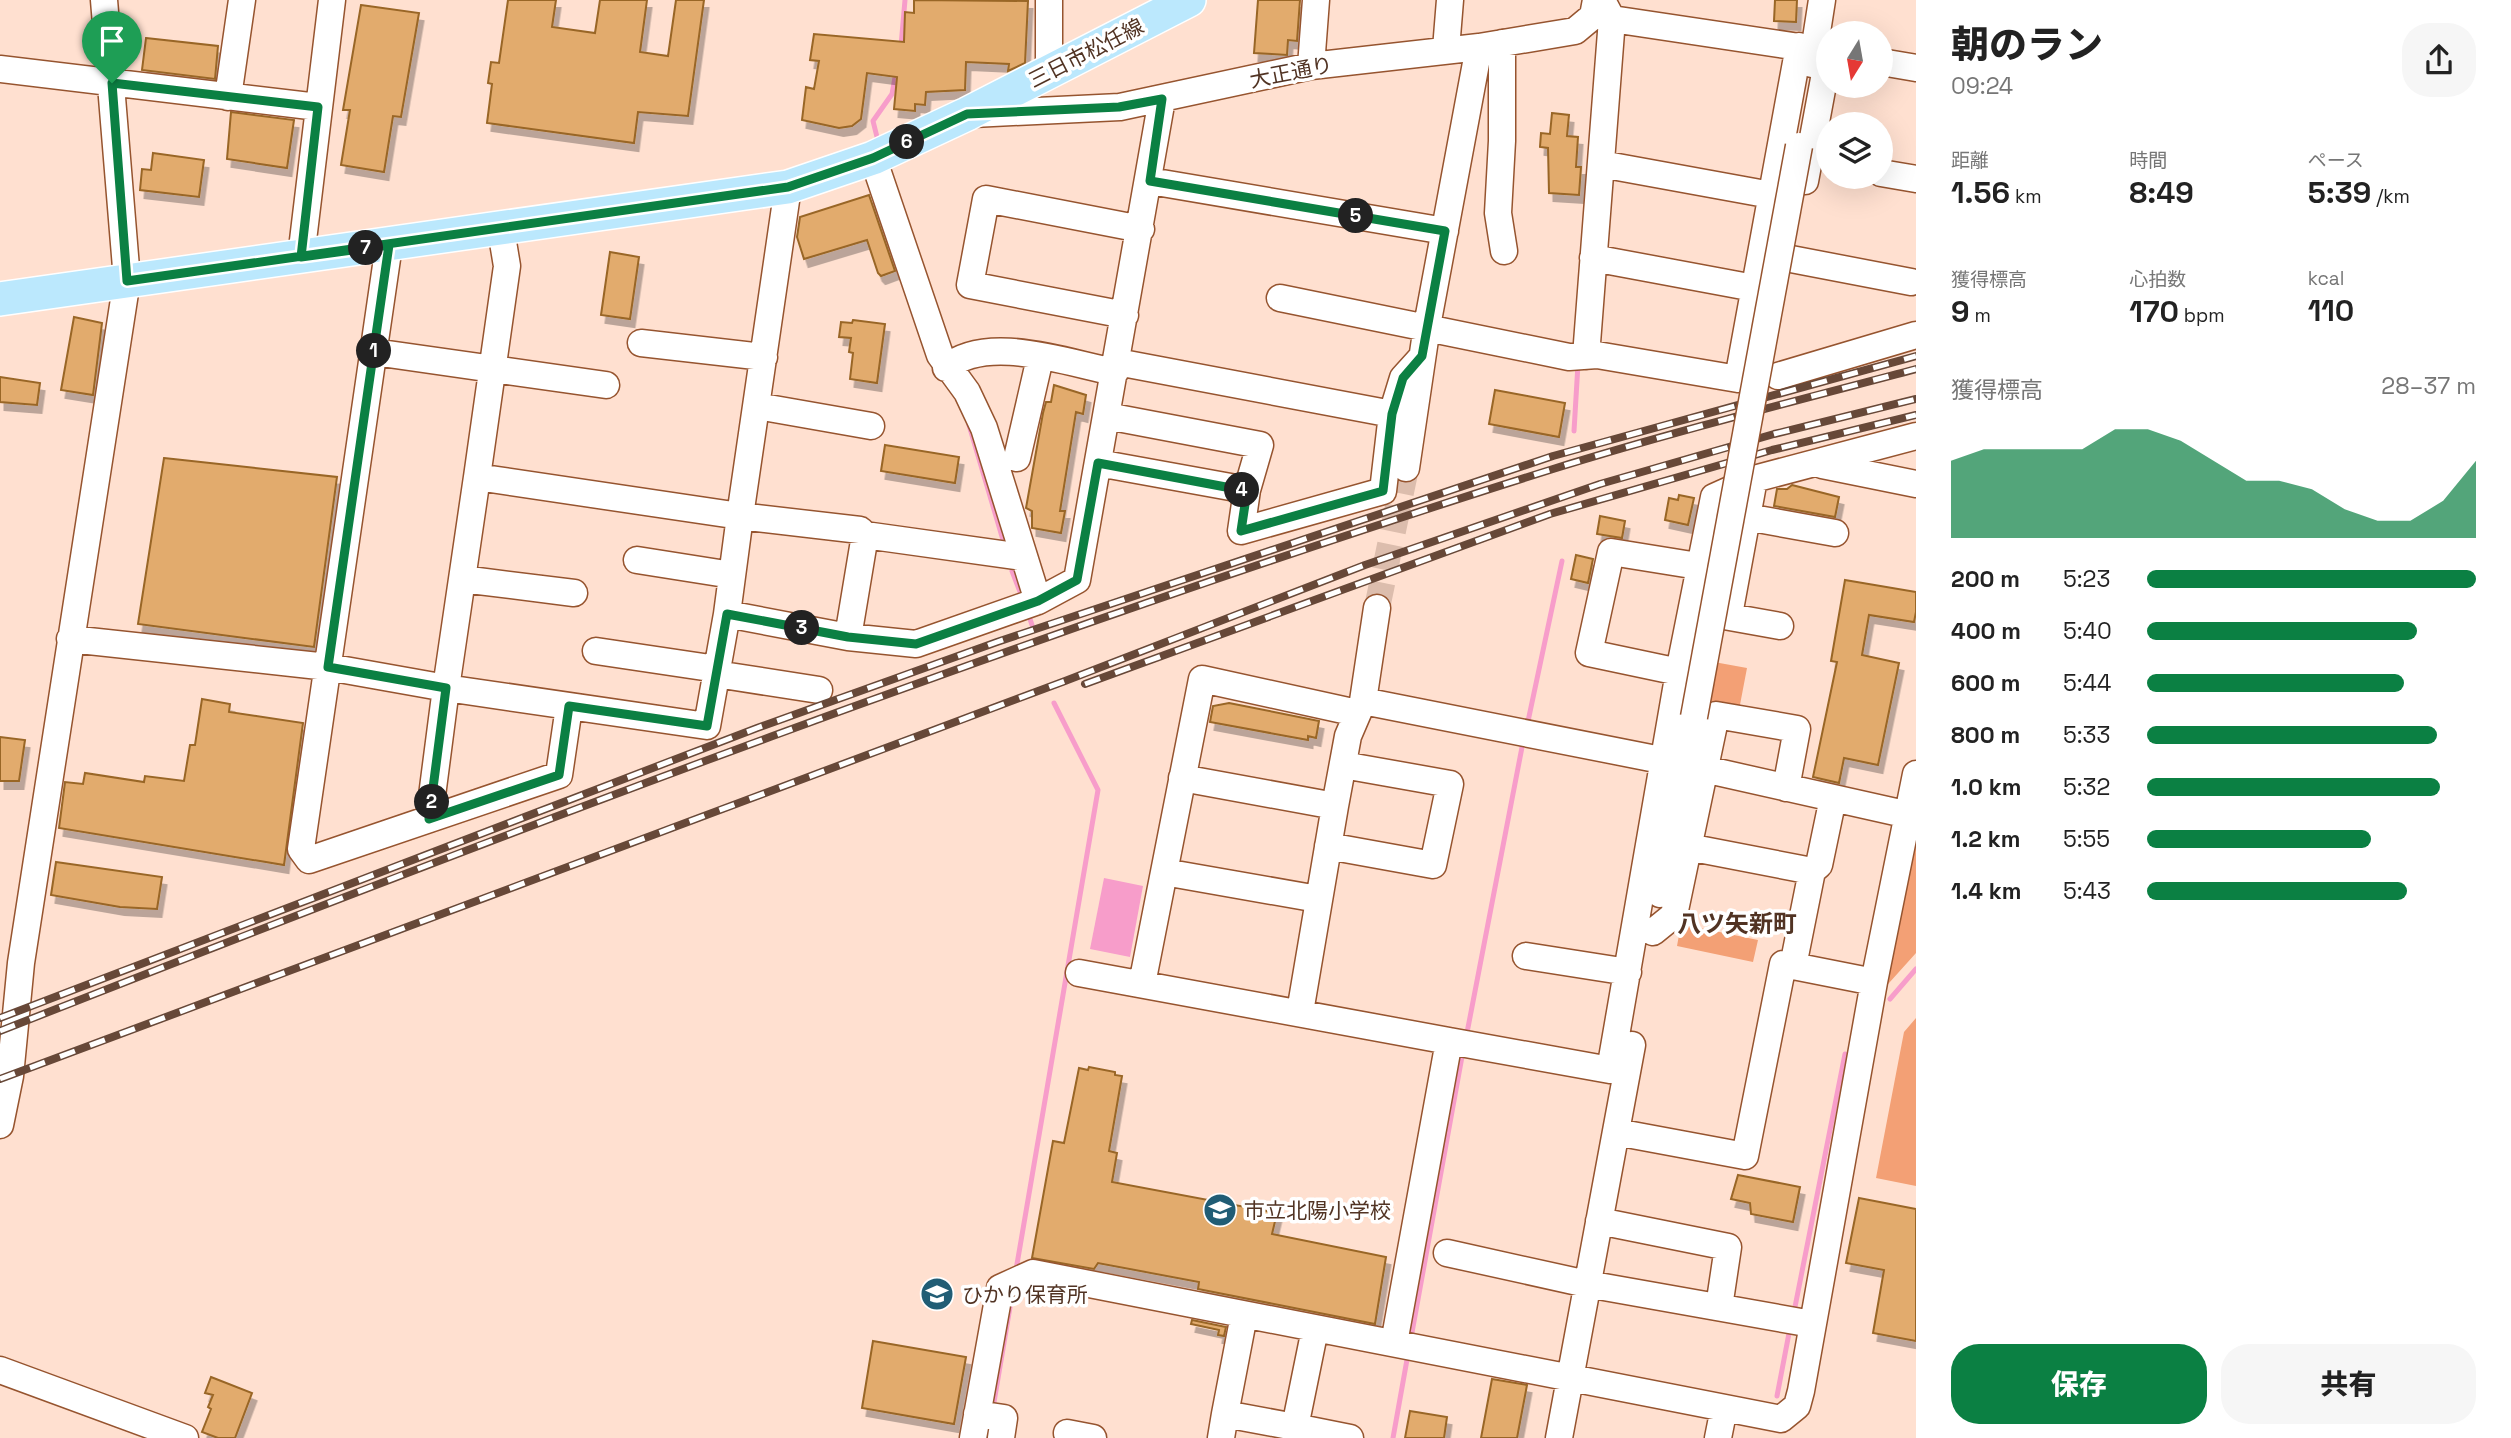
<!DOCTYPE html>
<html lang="ja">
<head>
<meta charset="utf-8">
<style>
  body { margin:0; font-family:"Space Grotesk","Noto Sans JP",sans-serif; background:#f6f6f6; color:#222; height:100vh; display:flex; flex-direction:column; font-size:26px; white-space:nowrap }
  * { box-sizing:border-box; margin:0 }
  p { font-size:23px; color:#767676 }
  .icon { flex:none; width:38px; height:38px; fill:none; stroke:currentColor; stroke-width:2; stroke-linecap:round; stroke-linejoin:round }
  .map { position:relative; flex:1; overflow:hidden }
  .side { display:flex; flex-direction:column; background:#fff; width:595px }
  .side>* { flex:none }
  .needle { width:46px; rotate:191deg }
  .buttons { position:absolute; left:1816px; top:21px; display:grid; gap:14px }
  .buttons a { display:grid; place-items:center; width:77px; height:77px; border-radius:50%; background:#fff; box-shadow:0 7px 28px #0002; font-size:35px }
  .pin { position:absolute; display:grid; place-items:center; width:60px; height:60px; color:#fff; margin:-72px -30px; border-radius:50% 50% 50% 0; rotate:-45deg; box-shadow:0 0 7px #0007 }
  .pin .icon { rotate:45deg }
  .km { position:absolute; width:35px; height:35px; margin:-18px; border-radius:50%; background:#222; color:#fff; font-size:19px; line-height:35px; text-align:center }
  .round { display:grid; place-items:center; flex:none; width:74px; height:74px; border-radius:28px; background:#f6f6f6 }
  .overview { display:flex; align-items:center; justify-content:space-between; height:119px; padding:0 35px }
  h1 { font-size:38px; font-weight:800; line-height:52px }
  .metrics { display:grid; grid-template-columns:repeat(3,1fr); gap:10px; height:119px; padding:7px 35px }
  .metrics div { display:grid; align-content:center }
  .metrics b { font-size:30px; font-weight:800 }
  .metrics small { font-size:19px; font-weight:400 }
  .metrics p { font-size:19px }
  .chart { height:196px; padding:14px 35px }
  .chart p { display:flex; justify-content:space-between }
  .chart svg { width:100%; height:126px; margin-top:7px; fill:#0b8043; opacity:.7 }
  .action { display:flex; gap:14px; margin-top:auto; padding:14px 35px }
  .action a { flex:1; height:80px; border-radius:28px; background:#0b8043; color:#fff; font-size:28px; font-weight:800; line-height:80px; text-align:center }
  .action a+a { background:#f6f6f6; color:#222 }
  ul { padding:0 35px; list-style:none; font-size:23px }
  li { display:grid; grid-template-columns:112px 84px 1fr; align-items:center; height:52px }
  li i { height:18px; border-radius:9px; background:#0b8043 }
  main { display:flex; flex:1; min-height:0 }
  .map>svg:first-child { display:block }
</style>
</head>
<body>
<main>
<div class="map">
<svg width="1916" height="1438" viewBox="0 0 1916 1438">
  <defs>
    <filter id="shadow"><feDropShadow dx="4.5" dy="8" stdDeviation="0" flood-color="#0004"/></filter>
  </defs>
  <rect width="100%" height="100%" fill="#ffe0d0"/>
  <path fill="#f3a075" d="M 1714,662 L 1747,668 L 1739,710 L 1705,703 Z
    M 1916,811 L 1916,953 L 1880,993 Z
    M 1681,924 L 1758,940 L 1753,962 L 1677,946 Z
    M 1916,1018 L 1916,1186 L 1876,1178 L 1904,1032 Z"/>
  <path fill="#f79dca" d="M 1104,878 L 1143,886 L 1130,957 L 1090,949 Z"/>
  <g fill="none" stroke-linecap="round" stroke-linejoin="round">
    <path stroke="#f79dca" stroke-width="5" d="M 901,46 L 905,0
      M 877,137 L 873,121 L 892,94 L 896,72
      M 969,425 L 1003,540
      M 1574,431 L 1578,364
      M 1012,571 L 1022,597
      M 1028,613 L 1032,625
      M 1527,726 L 1562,561
      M 1890,999 L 1916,969
      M 1466,1038 L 1523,742
      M 1016,1270 L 1098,790 L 1054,703
      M 1794,1312 L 1845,1054
      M 1411,1338 L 1463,1051
      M 1777,1396 L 1790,1328
      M 993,1408 L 1010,1307
      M 1393,1438 L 1408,1354"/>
  </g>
  <path fill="#e2ab6d" stroke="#996626" stroke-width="2" filter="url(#shadow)" d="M 508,0 L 556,0 L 552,27 L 595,33 L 600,0 L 647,0 L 640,52 L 668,56 L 676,0 L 704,0 L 688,116 L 638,112 L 634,143 L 487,123 L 492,84 L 488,83 L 491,62 L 499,63 Z
    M 914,0 L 1028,1 L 1025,63 L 1008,71 L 1009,64 L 966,62 L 965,90 L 926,92 L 925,105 L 915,104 L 915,111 L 894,109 L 897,77 L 867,73 L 861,119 L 852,126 L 839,128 L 802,120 L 806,87 L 814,89 L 819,61 L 810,60 L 814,34 L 904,42 L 905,12 L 914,13 Z
    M 1258,0 L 1300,0 L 1297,41 L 1288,40 L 1287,55 L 1254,53 Z
    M 1775,0 L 1797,0 L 1796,22 L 1774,21 Z
    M 361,5 L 419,13 L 401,117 L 393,116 L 384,172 L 341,165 L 350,110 L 343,110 Z
    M 146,38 L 218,46 L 215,79 L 142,70 Z
    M 231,112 L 294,120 L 287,168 L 227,159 Z
    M 1552,113 L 1569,115 L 1567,136 L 1578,137 L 1576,167 L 1581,167 L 1579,195 L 1549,193 L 1548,148 L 1540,147 L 1541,133 L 1550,134 Z
    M 153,153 L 204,160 L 199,197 L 140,190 L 142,169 L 151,170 Z
    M 869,195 L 895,271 L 881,276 L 878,273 L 867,240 L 804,259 L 797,237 L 800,217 Z
    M 610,252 L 639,257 L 630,319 L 601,315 Z
    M 74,317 L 102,323 L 93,395 L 61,390 Z
    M 853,320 L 885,324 L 877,383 L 850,379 L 853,353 L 849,352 L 851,338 L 839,337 L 841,322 L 852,323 Z
    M 0,377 L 40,383 L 37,405 L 0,402 Z
    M 1054,385 L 1086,395 L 1083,414 L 1076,412 L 1060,511 L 1065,511 L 1061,533 L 1032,528 L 1032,511 L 1026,508 L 1043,413 L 1046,402 L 1051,402 Z
    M 1495,390 L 1565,403 L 1559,437 L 1489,424 Z
    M 885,445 L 959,457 L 955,483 L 881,471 Z
    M 164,458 L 337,477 L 314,647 L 138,624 Z
    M 1792,485 L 1839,497 L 1835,517 L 1774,506 L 1777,489 L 1787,489 Z
    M 1679,495 L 1694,498 L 1688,525 L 1665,520 L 1669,498 L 1678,500 Z
    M 1600,516 L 1625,521 L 1622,538 L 1597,534 Z
    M 1576,555 L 1593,559 L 1588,583 L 1571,579 Z
    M 1845,580 L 1916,592 L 1916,612 L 1914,622 L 1869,615 L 1862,655 L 1899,663 L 1878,765 L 1844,758 L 1839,783 L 1813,777 L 1837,662 L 1831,661 Z
    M 202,699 L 230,704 L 229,712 L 303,723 L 284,865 L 59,828 L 65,782 L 83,784 L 85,773 L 144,782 L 145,776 L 184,781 L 190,745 L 195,745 Z
    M 1229,703 L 1319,721 L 1316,738 L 1308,736 L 1308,740 L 1210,722 L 1213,706 Z
    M 0,737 L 25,740 L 19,781 L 0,781 Z
    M 56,862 L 162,877 L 157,909 L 120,907 L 51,895 Z
    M 1089,1067 L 1115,1072 L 1115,1075 L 1122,1076 L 1109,1151 L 1117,1153 L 1112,1182 L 1277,1213 L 1272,1234 L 1386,1257 L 1375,1324 L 1198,1289 L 1199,1282 L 1098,1263 L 1094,1269 L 1032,1258 L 1053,1141 L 1064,1143 L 1079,1068 L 1088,1070 Z
    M 1738,1175 L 1800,1187 L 1793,1222 L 1751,1214 L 1750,1203 L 1731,1199 Z
    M 1859,1198 L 1916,1209 L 1916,1341 L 1873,1333 L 1884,1270 L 1846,1263 Z
    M 1192,1320 L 1226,1327 L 1224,1336 L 1218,1335 L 1219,1330 L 1191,1324 Z
    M 873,1341 L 966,1357 L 954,1424 L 862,1408 Z
    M 211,1377 L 252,1393 L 235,1438 L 218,1438 L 202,1432 L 211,1409 L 208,1407 L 213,1395 L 205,1393 Z
    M 1492,1379 L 1527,1385 L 1517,1438 L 1481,1438 Z
    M 1410,1411 L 1447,1417 L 1444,1438 L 1405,1438 Z"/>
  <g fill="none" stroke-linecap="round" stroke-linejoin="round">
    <path stroke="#dcbdad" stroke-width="26" stroke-dasharray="26 13" stroke-linecap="butt" d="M 1377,608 L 1406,468"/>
    <defs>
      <path id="minor" d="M 1604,4 L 1612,19 L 1813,49
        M 1502,43 L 1502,141 L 1498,213 L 1504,251
        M 1446,49 L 1450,0
        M 1881,62 L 1916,68
        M 1812,64 L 1822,0
        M 1311,66 L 1316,0
        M 0,69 L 318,107
        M 1049,72 L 1049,0
        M 228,97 L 242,0
        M 973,114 L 1120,107 L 1311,66 L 1479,47 L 1575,31 L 1593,16 L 1596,0
        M 1601,164 L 1771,195
        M 1881,173 L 1916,179
        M 1150,181 L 1445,231
        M 1805,181 L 1829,52
        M 788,187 L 740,516 L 860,530 L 865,535 L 1023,557
        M 389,245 L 301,849 L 309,860 L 559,775 L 569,707
        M 301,257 L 332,0
        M 1593,258 L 1754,288
        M 1791,259 L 1911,282
        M 1280,298 L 1569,357 L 1597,355 L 1738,379 L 1799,46
        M 1125,315 L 970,285 L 986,199 L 1141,229
        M 641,343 L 764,357
        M 374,352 L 606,385
        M 1586,356 L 1612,19
        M 1117,362 L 1392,414
        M 946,368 C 987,333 1067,363 1115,372
        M 1778,376 L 1916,335
        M 757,406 L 871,426
        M 1107,416 L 1260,445 L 1247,490 L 1241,531 L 1383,491 L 1392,414 L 1403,378 L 1422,357
        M 1017,458 L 1040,358
        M 1098,463 L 1247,490
        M 1822,465 L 1916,484
        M 1406,468 L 1427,326 L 1479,47
        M 477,477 L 507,266 L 501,230
        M 1730,514 L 1835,533
        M 637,560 L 732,575
        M 462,579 L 574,593
        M 1038,601 L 1077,580 L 1162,99
        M 1713,614 L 1780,626
        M 1729,615 L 1754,479
        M 848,637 L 865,535
        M 70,639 L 328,667 L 446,688 L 477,477 L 740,516 L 727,614 L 848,637 L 916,644 L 1038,601 L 984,428 L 967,392 L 940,355 L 873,158
        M 596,651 L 717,669
        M 1679,672 L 1589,653 L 1611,552 L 1698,566
        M 716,674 L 819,690
        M 1363,701 L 1666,761
        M 1704,769 L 1909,815
        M 1182,778 L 1335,806
        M 429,819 L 446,688 L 707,726 L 727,614
        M 1328,846 L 1433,865 L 1450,784 L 1343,765
        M 1688,847 L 1812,871
        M 1164,872 L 1318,899
        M 1660,894 L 1694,717
        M 1653,932 L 1674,915 L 1716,715 L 1797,729 L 1786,788
        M 1526,956 L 1628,972
        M 1793,966 L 1812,871 L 1819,865 L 1833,798
        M 1079,973 L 1449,1041
        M 1142,984 L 1202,679 L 1357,713
        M 1300,1012 L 1335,806 L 1348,736 L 1363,701 L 1377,608
        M 0,1125 L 10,1076 L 21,963 L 127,280 L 104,0
        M 1616,1132 L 1745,1156 L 1783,964 L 1874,982
        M 1599,1221 L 1728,1247 L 1719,1307
        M 1447,1253 L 1587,1284 L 1812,1324
        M 1394,1343 L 1449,1041 L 1610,1070 L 1679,672 L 1714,497 L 1754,479 L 1916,436
        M 0,1370 L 185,1438
        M 977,1414 L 1004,1418 L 1001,1438
        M 1225,1414 L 1244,1315
        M 1295,1427 L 1350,1438
        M 1067,1433 L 1093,1438
        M 973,1438 L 1000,1288 L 1033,1273 L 1781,1419 L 1797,1406 L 1801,1391 L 1874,982 L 1916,774
        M 1221,1438 L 1225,1414 L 1295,1427 L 1315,1329
        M 1559,1438 L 1632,1045
        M 1718,1438 L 1724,1408"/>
      <path id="major" d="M 0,299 L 788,187 L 873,158 L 967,114 L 1189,0"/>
    </defs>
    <use href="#minor" stroke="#96542f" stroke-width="29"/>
    <use href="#major" stroke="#fff" stroke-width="36"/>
    <use href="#minor" stroke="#fff" stroke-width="26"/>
    <use href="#major" stroke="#bbe8fd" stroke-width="33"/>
    <defs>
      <path id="rail" d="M 1085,684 L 1550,514 L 1772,450 L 1916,415
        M 0,1018 L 757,728 L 997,642 L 1553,456 L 1916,356
        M 0,1031 C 512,830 1027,634 1553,469 C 1672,432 1795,401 1916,369
        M 0,1079 L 1065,681 L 1365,565 L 1600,484 L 1774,434 L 1916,399"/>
    </defs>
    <use href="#rail" stroke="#674838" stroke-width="8"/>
    <use href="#rail" stroke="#fff" stroke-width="5" stroke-dasharray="16" stroke-linecap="butt"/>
    <defs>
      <path id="minor-bridge" d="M 1694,717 L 1799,146"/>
    </defs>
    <use href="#minor-bridge" stroke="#96542f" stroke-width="29" stroke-linecap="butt"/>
    <use href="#minor-bridge" stroke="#fff" stroke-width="26"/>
  </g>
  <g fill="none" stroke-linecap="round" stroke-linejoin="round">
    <defs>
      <path id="route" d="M 112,83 L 318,107 L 301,257 L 389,245 L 328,667 L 446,688 L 429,819 L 559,775 L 569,706 L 707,726 L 727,614 L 848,637 L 916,644 L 1038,601 L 1077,580 L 1098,463 L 1247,491 L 1241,531 L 1383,491 L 1392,414 L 1403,378 L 1422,356 L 1445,231 L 1150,181 L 1162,99 L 1119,107 L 967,114 L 873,158 L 788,187 L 127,281 L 112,83"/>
    </defs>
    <use href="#route" stroke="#fff" stroke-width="14"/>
    <use href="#route" stroke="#0b8043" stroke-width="9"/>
  </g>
  <defs>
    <symbol id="school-disc" viewBox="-11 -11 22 22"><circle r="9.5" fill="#215d75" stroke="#fff"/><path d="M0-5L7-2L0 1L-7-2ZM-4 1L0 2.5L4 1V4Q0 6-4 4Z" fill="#fff"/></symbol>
  </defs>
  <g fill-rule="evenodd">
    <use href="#school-disc" x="1201" y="1191" width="38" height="38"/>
    <use href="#school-disc" x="918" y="1275" width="38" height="38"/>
  </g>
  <g text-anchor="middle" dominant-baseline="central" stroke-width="7" stroke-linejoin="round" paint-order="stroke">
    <g font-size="21" fill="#513323" stroke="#fff">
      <text transform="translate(1086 53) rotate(-27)">三日市松任線</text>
      <text transform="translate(1291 72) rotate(-11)">大正通り</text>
    </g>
    <g font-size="21" fill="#513323" stroke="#fff" text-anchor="start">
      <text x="1244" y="1210">市立北陽小学校</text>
      <text x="962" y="1294">ひかり保育所</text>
    </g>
    <g font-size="24" font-weight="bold" fill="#513323" stroke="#fff">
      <text x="1737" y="923">八ツ矢新町</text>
    </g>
  </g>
</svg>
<div class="buttons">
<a><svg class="needle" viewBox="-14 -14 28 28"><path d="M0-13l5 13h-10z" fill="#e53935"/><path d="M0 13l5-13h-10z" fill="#767676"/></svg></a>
<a><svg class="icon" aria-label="layers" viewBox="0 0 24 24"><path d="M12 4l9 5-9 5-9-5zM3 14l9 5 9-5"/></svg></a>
</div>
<div class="pin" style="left:112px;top:83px;background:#1e9e55"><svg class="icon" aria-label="arrive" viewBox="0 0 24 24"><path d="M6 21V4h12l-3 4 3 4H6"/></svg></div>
<b class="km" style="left:374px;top:351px">1</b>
<b class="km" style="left:432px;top:802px">2</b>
<b class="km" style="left:802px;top:628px">3</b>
<b class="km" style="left:1242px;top:490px">4</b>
<b class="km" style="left:1356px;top:216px">5</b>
<b class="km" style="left:907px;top:142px">6</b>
<b class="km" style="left:366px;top:248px">7</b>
</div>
<section class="side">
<div class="overview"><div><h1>朝のラン</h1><p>09:24</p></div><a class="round"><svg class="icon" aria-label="share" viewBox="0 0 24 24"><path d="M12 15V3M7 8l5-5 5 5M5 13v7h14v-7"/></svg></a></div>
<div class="metrics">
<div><p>距離</p><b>1.56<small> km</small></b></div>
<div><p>時間</p><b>8:49</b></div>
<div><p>ペース</p><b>5:39<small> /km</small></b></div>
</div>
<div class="metrics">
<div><p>獲得標高</p><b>9<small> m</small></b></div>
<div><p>心拍数</p><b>170<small> bpm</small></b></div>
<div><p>kcal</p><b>110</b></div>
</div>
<div class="chart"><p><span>獲得標高</span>28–37 m</p>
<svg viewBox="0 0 160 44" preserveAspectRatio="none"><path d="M0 44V17L10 13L20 13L30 13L40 13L50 6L60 6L70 10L80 17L90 24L100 24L110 27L120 34L130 38L140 38L150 31L160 17V44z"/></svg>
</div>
<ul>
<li><b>200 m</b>5:23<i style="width:100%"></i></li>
<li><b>400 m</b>5:40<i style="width:82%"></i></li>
<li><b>600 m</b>5:44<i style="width:78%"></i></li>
<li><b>800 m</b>5:33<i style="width:88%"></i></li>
<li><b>1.0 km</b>5:32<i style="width:89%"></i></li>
<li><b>1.2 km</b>5:55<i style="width:68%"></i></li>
<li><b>1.4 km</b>5:43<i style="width:79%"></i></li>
</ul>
<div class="action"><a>保存</a><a>共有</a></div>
</section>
</main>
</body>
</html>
